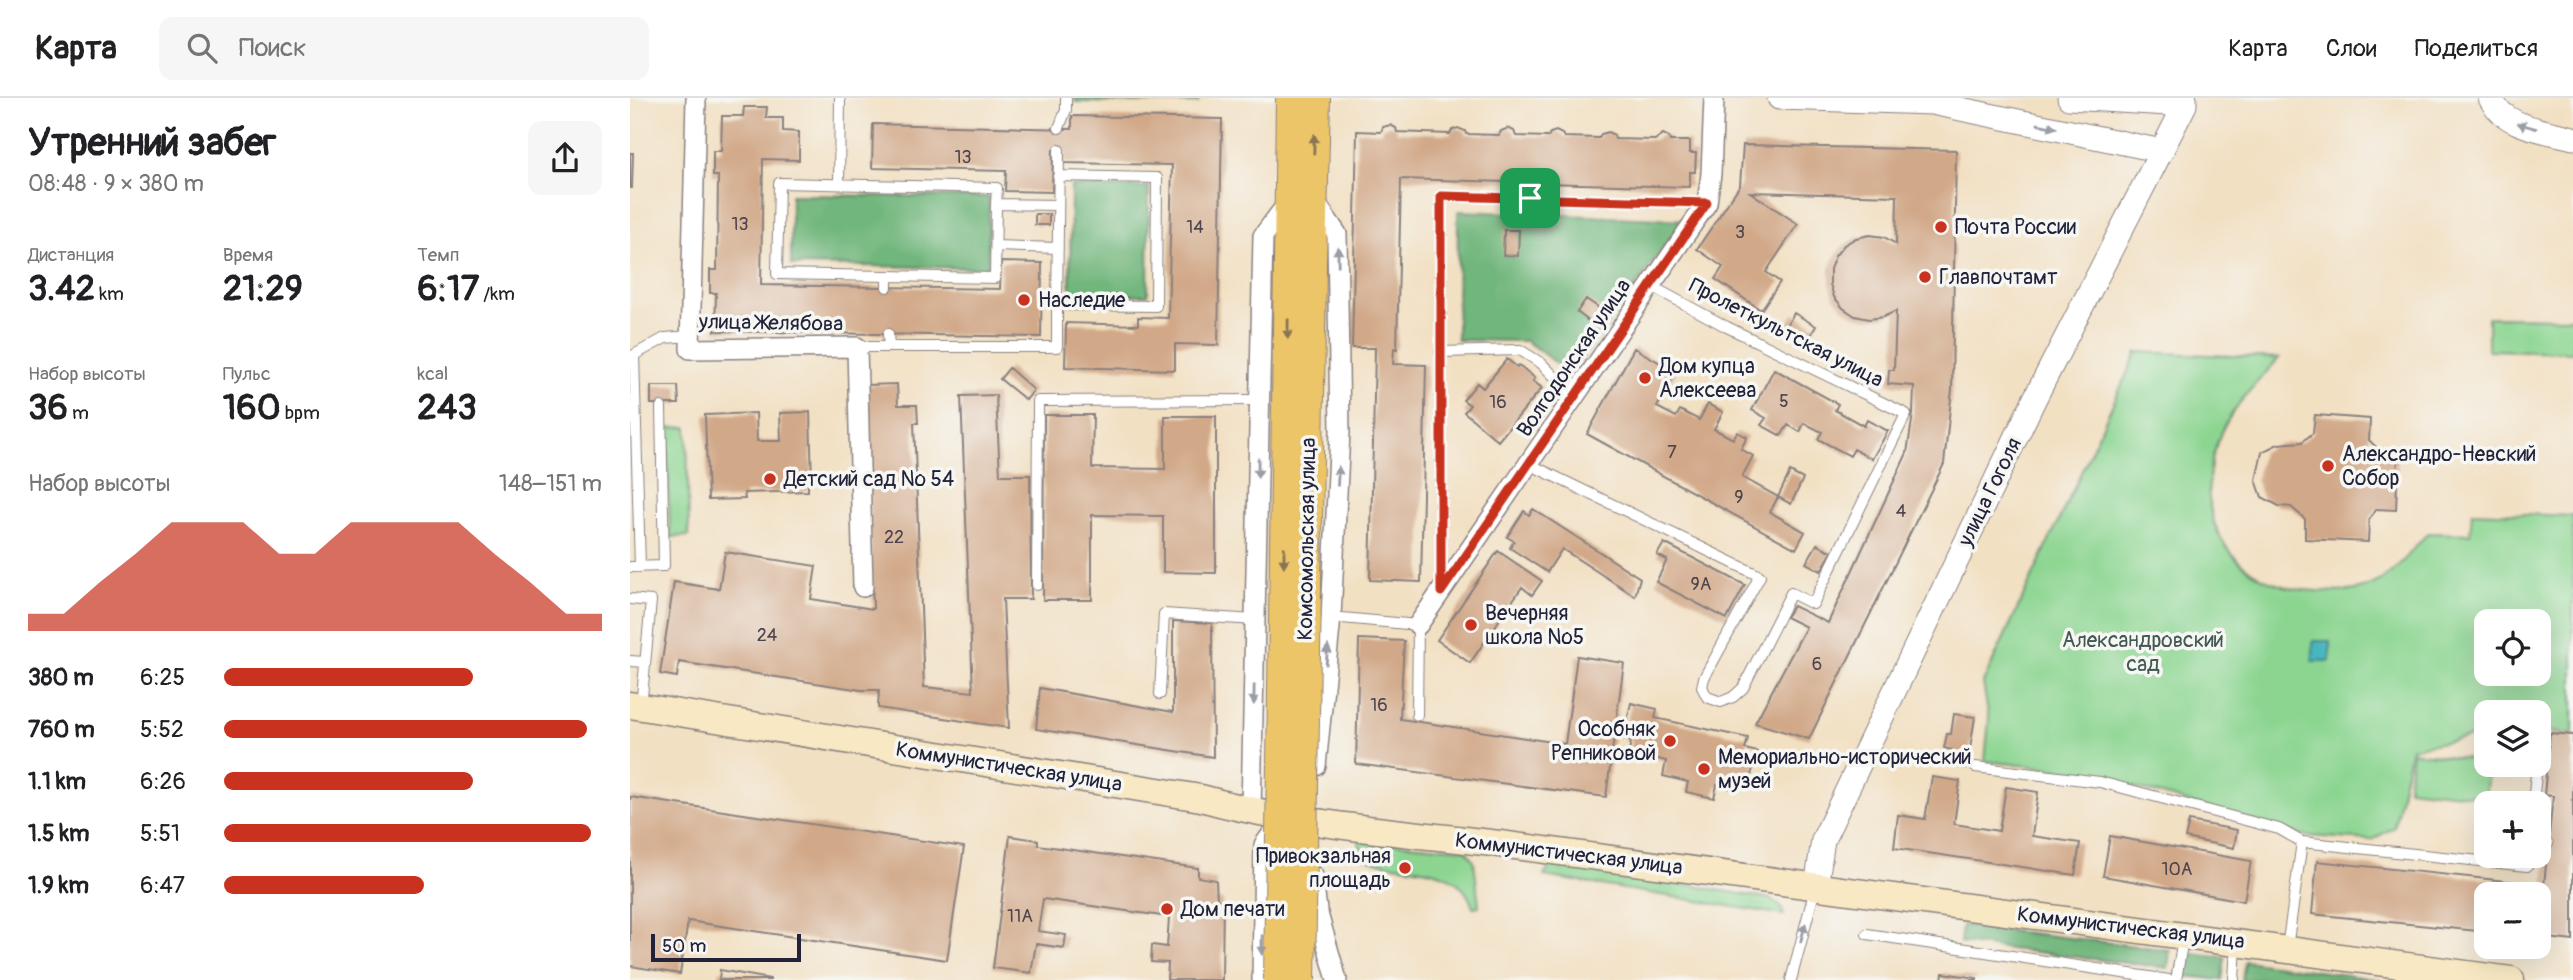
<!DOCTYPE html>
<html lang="ru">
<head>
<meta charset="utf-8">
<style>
  body { margin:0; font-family:Pangolin,sans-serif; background:#f6f6f6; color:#202124; height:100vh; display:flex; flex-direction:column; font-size:26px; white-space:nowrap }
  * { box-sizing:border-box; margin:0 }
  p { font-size:23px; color:#757577 }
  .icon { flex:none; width:38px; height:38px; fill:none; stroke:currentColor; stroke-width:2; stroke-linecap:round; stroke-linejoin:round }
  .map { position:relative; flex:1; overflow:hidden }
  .details { display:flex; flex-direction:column; background:#fff; width:630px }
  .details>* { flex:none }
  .tools { position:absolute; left:1844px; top:511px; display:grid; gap:14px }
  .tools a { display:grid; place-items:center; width:77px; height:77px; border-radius:14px; background:#fff; box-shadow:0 7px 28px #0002; font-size:35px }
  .scale { position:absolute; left:21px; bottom:18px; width:150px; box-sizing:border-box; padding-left:7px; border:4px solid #22223b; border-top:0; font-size:19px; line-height:24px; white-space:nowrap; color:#22223b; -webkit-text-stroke:5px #f6f6f2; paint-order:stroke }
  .pin { position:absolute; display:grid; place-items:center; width:60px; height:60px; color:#fff; margin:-30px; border-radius:14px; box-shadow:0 4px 10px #0006 }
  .round { display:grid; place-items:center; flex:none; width:74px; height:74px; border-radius:14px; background:#f6f6f6 }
  .overview { display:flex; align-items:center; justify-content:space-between; height:119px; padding:0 28px }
  h1 { font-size:38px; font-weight:700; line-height:52px }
  .figures { display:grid; grid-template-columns:repeat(3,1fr); gap:10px; height:119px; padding:7px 28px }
  .figures div { display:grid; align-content:center }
  .figures b { font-size:35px; font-weight:700 }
  .figures small { font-size:19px; font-weight:400 }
  .figures p { font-size:19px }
  .chart { height:196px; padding:14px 28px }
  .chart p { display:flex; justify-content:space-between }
  .chart svg { width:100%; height:126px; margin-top:7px; fill:#c8321e; opacity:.7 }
  ul { padding:0 28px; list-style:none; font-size:23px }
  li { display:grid; grid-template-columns:112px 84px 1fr; align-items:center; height:52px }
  li i { height:18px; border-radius:9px; background:#c8321e }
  header { display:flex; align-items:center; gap:42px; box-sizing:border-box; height:98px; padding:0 35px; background:#fff; border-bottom:2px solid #e0e0e0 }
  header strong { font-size:33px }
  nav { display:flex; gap:38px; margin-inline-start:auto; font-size:24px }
  .search { width:490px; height:63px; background:#f6f6f6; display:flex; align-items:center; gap:18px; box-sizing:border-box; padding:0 24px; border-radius:14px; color:#757577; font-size:26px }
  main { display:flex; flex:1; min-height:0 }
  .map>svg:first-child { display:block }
</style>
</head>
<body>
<header>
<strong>Карта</strong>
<div class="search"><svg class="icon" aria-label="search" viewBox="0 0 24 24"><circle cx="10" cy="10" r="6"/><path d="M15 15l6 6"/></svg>Поиск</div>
<nav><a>Карта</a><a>Слои</a><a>Поделиться</a></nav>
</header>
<main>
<section class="details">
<div class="overview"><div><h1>Утренний забег</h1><p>08:48 · 9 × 380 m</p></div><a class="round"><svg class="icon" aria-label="share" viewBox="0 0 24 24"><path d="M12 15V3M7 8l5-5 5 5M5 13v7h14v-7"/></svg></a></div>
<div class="figures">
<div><p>Дистанция</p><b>3.42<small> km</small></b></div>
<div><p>Время</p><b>21:29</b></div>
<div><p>Темп</p><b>6:17<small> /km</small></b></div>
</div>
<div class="figures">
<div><p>Набор высоты</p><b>36<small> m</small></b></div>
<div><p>Пульс</p><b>160<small> bpm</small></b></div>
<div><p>kcal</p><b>243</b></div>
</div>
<div class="chart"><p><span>Набор высоты</span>148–151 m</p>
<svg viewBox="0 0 160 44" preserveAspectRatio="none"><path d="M0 44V38L10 38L20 27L30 17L40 6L50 6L60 6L70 17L80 17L90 6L100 6L110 6L120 6L130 17L140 27L150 38L160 38V44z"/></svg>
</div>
<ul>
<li><b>380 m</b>6:25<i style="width:66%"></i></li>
<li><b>760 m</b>5:52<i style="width:96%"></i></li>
<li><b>1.1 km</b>6:26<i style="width:66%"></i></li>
<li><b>1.5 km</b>5:51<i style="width:97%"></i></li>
<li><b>1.9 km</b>6:47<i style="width:53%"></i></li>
</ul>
</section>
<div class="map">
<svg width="1943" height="882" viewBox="0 0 1943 882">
  <rect width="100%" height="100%" fill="#f6f6f2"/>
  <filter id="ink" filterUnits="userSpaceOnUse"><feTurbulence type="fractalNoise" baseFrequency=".0143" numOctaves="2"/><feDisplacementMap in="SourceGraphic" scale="14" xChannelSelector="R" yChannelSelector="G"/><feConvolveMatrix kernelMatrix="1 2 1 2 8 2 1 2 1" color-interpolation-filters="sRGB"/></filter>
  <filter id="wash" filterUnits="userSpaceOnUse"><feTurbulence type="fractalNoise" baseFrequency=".00686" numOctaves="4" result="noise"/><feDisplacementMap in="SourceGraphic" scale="28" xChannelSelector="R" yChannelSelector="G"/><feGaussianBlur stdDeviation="1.57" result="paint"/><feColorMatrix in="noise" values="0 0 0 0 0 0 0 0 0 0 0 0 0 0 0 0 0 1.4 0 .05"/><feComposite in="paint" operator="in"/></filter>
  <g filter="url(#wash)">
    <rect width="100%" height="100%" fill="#f2e0c3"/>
    <path fill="#8cd591" stroke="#577c66" stroke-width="2" fill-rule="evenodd" d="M 1858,219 L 1943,220 L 1943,254 L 1858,252 Z
      M 1507,254 L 1649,260 C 1626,286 1599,311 1587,345 C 1559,423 1604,490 1686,493 C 1705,494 1721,495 1739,488 C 1763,479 1781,453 1798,435 L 1840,436 L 1842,414 L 1943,418 L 1943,637 L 1909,632 L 1909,614 L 1857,614 L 1857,636 L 1781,650 L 1764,729 L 1742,742 L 1677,738 L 1447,673 L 1355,663 L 1359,621 L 1353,585 ZM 1857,523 L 1909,523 L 1909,576 L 1857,576 Z
      M 57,329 L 59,438 L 40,439 L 37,330 Z
      M 1782,654 L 1857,663 L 1857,667 L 1859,667 L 1855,699 L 1778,690 Z
      M 729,742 L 835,751 L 844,763 L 849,808 L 843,809 C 828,765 785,773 748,764 C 743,763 737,762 733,758 C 730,754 730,747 729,742 Z
      M 926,765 L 1141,801 L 1151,809 L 1154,817 L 914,778 L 921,767 Z"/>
    <path fill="#71b67b" stroke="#4a6c5b" stroke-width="2" d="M 445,0 L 568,0 L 568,5 L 445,4 Z
      M 441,88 L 519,89 L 518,197 L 440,196 Z
      M 161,97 L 359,99 L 358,170 L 161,167 Z
      M 828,113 L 1054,122 L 941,276 L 896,243 L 827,242 Z
      M 1332,827 L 1540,852 L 1538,870 L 1330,845 Z
      M 1559,855 L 1595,859 L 1592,882 L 1556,878 Z
      M 1615,863 L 1752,882 L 1612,882 Z"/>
    <path fill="#47b6bf" stroke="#346c7d" stroke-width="2" d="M 1683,543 L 1700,543 L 1700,563 L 1683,563 Z"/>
    <g id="blocks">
      <path fill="#d1a888" d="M 114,9 L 137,9 L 136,20 L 153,20 L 153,33 L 169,34 L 169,62 L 133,61 L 131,187 L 370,191 L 371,164 L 412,165 L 411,239 L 85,233 L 86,195 L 80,195 L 80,172 L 87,172 L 88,78 L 83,78 L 83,53 L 91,53 L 92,18 L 113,18 Z
        M 442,18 L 592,21 L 588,247 L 545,246 L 545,272 L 435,269 L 436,225 L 508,227 L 508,219 L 538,220 L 542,67 L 434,65 L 434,53 L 423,52 L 422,94 L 375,93 L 376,73 L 242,70 L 243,26 L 442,31 Z
        M 760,27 L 766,30 L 767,34 L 820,36 L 822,32 L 828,30 L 835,33 L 836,36 L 869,37 L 871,33 L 878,30 L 884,33 L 886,38 L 918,39 L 920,35 L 926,33 L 932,36 L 934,39 L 969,40 L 971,36 L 978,34 L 984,37 L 985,41 L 1025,42 L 1033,36 L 1039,39 L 1040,43 L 1060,43 L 1060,55 L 1066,55 L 1065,74 L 1060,74 L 1060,89 L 771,81 L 767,251 L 764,250 L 763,266 L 796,267 L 791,484 L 740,482 L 745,250 L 722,250 L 727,33 L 751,34 L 753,29 Z
        M 1113,47 L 1326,52 L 1322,291 L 1314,366 L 1179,641 L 1125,625 L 1176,529 L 1156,519 L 1163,508 L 1198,525 L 1277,355 L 1283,316 L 1284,288 L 1258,286 L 1259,272 L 1264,272 L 1266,213 L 1253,219 L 1239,221 L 1225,218 L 1213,210 L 1204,199 L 1200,186 L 1200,171 L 1205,158 L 1214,147 L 1226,140 L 1240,137 L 1254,139 L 1266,146 L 1267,98 L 1120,94 L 1168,126 L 1136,174 L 1150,184 L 1131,212 L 1085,181 L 1093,169 L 1067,151 L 1110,87 Z
        M 0,55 L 3,55 L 2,90 L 0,90 Z
        M 405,116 L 419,116 L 419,127 L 405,127 Z
        M 874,132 L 889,132 L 888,158 L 873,157 Z
        M 956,201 L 975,214 L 965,228 L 947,214 Z
        M 1164,215 L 1186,228 L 1179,240 L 1157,227 Z
        M 1004,250 L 1046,274 L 1027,309 L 1046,319 L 1050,312 L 1069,322 L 1078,306 L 1093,314 L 1084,331 L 1103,341 L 1107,334 L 1117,339 L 1111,351 L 1123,358 L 1112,379 L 1148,399 L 1140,414 L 1175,434 L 1166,451 L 957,336 Z
        M 877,261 L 887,269 L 889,267 L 905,280 L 903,283 L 912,290 L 868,343 L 834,314 L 840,307 L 833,302 L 847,285 L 853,290 Z
        M 379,270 L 404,292 L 396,302 L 370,281 Z
        M 1144,271 L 1208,306 L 1205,312 L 1234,328 L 1237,322 L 1258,333 L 1242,361 L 1224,351 L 1220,358 L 1188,341 L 1192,334 L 1174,325 L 1170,334 L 1158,327 L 1151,338 L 1131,327 L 1136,320 L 1122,312 Z
        M 267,286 L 268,307 L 287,307 L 288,325 L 284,325 L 294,589 L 343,594 L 331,298 L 366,297 L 370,377 L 400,377 L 401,501 L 373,501 L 379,630 L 248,610 L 249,592 L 231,592 L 49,564 L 47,579 L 30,576 L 44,484 L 89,491 L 95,454 L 186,468 L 181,501 L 243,511 L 236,287 Z
        M 21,288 L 48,288 L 49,306 L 21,306 Z
        M 180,314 L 182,384 L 178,384 L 178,393 L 114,395 L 115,401 L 78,402 L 75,317 L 126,315 L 127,343 L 151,343 L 150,315 Z
        M 414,317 L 463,317 L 462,370 L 535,371 L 535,318 L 586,318 L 586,475 L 533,474 L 533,418 L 462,417 L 462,502 L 413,502 Z
        M 1685,317 L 1740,321 L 1739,342 L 1749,352 L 1768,353 L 1766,412 L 1747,411 L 1739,421 L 1738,444 L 1675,441 L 1675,421 L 1661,409 L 1649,408 L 1632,399 L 1626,382 L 1632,354 L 1648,346 L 1672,344 L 1683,335 Z
        M 1160,374 L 1173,381 L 1161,406 L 1148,399 Z
        M 903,411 L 1010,480 L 1005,498 L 932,451 L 917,474 L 880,450 L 884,443 L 877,439 L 894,413 L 899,417 Z
        M 1034,445 L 1115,487 L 1097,521 L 1026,484 L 1037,462 L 1027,457 Z
        M 1187,446 L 1202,454 L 1191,473 L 1176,465 Z
        M 868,453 L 912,483 L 902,497 L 892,489 L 840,565 L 807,542 Z
        M 543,523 L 582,525 L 583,659 L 406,631 L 410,590 L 543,614 Z
        M 729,541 L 774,543 L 770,621 L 935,646 L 947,558 L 994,565 L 976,699 L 726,666 Z
        M 1001,605 L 1027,611 L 1025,620 L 1118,640 L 1115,651 L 1127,654 L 1120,682 L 1110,680 L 1107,692 L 1087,687 L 1084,700 L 1056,694 L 1058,684 L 1033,678 L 1036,663 L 999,654 L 1001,643 L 993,641 Z
        M 1324,616 L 1345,619 L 1337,670 L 1320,667 L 1322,652 L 1314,650 L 1317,636 L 1321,636 Z
        M 1920,635 L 1943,637 L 1943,843 L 1909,839 L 1909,796 L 1857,796 L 1857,834 L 1682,816 L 1687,763 L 1914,787 L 1923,698 L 1914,697 Z
        M 1302,679 L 1330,683 L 1324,726 L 1369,733 L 1376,689 L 1408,694 L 1402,738 L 1450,745 L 1445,777 L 1264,750 L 1268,717 L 1295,721 Z
        M 0,699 L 334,749 L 317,862 L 58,823 L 50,876 L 0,868 Z
        M 1559,723 L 1607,732 L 1604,750 L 1555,740 Z
        M 380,738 L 408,742 L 408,747 L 568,770 L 568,779 L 586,782 L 587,802 L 593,802 L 592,882 L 537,882 L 538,865 L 521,864 L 522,847 L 537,849 L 539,819 L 413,801 L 408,833 L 436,837 L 434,850 L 406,846 L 401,875 L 363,870 Z
        M 1480,738 L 1621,763 L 1614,803 L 1473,778 Z
        M 90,872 L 140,881 L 140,882 L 89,882 Z
        M 1313,875 L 1347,880 L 1347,882 L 1312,882 Z"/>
    </g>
  </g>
  <g filter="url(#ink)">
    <use href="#blocks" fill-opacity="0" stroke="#8a817f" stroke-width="2"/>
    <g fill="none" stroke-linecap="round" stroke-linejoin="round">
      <defs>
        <path id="service" d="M 429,30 L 436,12 L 436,0
          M 428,78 L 527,80 L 526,208 L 427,207 L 429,52
          M 209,86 L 210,0
          M 366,106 L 365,180 L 147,176 L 149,85 L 367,90 L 366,106 L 428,107
          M 366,148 L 428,150
          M 257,178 L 257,189
          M 258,236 L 259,248
          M 227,249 L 427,249 L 427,207
          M 810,254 L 890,252 L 911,265 L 945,299
          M 899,366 L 1130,478 L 1074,580 L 1072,589 L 1077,599 L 1091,604 L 1103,599 L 1113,590 L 1161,495 L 1183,506 L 1276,316 L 1097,229 L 1021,188
          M 0,469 L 34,468 L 31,309
          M 10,469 L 4,257 L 35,240 L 60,238
          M 407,487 L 408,303 L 629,302
          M 811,490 L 811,98 L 1076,105
          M 0,501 L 21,503 L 11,609
          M 701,519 L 788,527 L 787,617
          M 0,563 L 15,564
          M 530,596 L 534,516 L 625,522
          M 1909,646 L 1910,643
          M 1345,669 L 1470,684 L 1649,731 L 1672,744 L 1657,850
          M 1903,705 L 1907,667
          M 1672,744 L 1897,768 L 1898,758
          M 1909,744 L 1918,746
          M 1237,836 L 1539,882
          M 1161,882 L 1185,791
          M 1546,882 L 1553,841
          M 1604,882 L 1606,848"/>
        <path id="minor" d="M 66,0 L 60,251 L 227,249 L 233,489
          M 683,101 L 707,136 L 710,334 L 701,519 L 686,668
          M 788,527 L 1077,105 L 1081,76 L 1084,0
          M 621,713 L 633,138 L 660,102
          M 683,778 L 687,812 L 707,882
          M 632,882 L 634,747 L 649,726 L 653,725"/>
        <path id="tertiary" d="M 1149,0 L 1302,5 L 1532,53
          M 1439,0 L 1555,7
          M 1860,0 C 1875,30 1914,32 1943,40
          M 1186,789 L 1193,742 L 1404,302 L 1555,7 L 1555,0"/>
        <path id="secondary" d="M 0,607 L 571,700 C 668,727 770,734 870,746 L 1881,882"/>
        <path id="primary" d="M 659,163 L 661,0
          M 681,163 L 685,0"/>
      </defs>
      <use href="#service" stroke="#8a817f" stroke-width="12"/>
      <use href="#minor" stroke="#8a817f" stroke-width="22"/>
      <use href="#tertiary" stroke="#8a817f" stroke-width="25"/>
      <use href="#secondary" stroke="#8a817f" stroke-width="29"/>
      <use href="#primary" stroke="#8a817f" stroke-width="32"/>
      <use href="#service" stroke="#fff" stroke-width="10"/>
      <use href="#minor" stroke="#fff" stroke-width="19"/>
      <use href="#tertiary" stroke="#fff" stroke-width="23"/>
      <use href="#secondary" stroke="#f8e8c3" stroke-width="26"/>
      <use href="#primary" stroke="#edc569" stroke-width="30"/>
      <defs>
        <path id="primary-bridge" d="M 649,882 L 659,163
          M 670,882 L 681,163"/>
      </defs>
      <use href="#primary-bridge" stroke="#8a817f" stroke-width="32" stroke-linecap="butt"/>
      <use href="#primary-bridge" stroke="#edc569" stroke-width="30"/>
    </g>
    <defs><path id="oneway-solid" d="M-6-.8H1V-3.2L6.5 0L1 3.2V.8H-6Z" transform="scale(1.75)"/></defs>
    <g fill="#9c9ca7">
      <use href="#oneway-solid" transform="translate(1417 28) rotate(12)"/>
      <use href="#oneway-solid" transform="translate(1897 28) rotate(-164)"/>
      <use href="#oneway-solid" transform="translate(708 158) rotate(-91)"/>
      <use href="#oneway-solid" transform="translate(628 370) rotate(91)"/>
      <use href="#oneway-solid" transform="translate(708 378) rotate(-87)"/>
      <use href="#oneway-solid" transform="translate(697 557) rotate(-84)"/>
      <use href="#oneway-solid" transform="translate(624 597) rotate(91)"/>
      <use href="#oneway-solid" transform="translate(1173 835) rotate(-75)"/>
      <use href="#oneway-solid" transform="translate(632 847) rotate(91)"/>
    </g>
    <g fill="#887452">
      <use href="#oneway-solid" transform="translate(684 46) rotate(-89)"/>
      <use href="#oneway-solid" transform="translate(658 231) rotate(91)"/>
      <use href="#oneway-solid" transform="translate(654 459) rotate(91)"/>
    </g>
  </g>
  <g fill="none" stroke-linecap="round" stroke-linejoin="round" filter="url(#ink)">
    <defs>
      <path id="route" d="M 811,98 L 1077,105 L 811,494 Z"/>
    </defs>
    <use href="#route" stroke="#fff" stroke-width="14"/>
    <use href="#route" stroke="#c8321e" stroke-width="9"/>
  </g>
  <g fill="#c8321e" stroke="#f6f6f2" stroke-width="2.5">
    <circle cx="1311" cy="129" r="7"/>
    <circle cx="1295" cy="179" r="7"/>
    <circle cx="394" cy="202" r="7"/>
    <circle cx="1015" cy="280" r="7"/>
    <circle cx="1698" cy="368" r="7"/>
    <circle cx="140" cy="381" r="7"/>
    <circle cx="841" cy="527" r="7"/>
    <circle cx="1040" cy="643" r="7"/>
    <circle cx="1074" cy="671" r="7"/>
    <circle cx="775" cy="770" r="7"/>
    <circle cx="537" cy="811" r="7"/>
  </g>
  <g text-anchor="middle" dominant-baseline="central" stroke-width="7" stroke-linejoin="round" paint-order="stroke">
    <g font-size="18" fill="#4e444e">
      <text x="333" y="59">13</text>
      <text x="110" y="126">13</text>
      <text x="565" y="129">14</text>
      <text x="1110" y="134">3</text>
      <text x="1154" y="303">5</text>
      <text x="868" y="304">16</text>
      <text x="1042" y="354">7</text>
      <text x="1109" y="399">9</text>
      <text x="1271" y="413">4</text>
      <text x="264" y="439">22</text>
      <text x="1071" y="486">9А</text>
      <text x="137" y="537">24</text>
      <text x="1187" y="566">6</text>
      <text x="749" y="607">16</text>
      <text x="1547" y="771">10А</text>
      <text x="390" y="818">11А</text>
    </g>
    <g font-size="21" fill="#22223b" stroke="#f6f6f2" text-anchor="start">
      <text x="1325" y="129">Почта России</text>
      <text x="1309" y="179">Главпочтамт</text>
      <text x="408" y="202">Наследие</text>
      <text x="1029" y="268">Дом купца<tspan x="1029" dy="24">Алексеева</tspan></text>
      <text x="1712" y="356">Александро-Невский<tspan x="1712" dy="24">Собор</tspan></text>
      <text x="154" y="381">Детский сад № 54</text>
      <text x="855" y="515">Вечерняя<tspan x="855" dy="24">школа №5</tspan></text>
      <text x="1026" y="631" text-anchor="end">Особняк<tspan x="1026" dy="24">Репниковой</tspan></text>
      <text x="1088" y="659">Мемориально-исторический<tspan x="1088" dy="24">музей</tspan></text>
      <text x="761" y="758" text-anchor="end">Привокзальная<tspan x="761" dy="24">площадь</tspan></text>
      <text x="551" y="811">Дом печати</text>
    </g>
    <g font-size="21" fill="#22223b" stroke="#f6f6f2">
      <text transform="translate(141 225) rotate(1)">улица Желябова</text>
      <text transform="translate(1156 235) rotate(27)">Пролеткультская улица</text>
      <text transform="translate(944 260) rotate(-56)">Волгодонская улица</text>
      <text transform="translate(1360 394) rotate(-64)">улица Гоголя</text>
      <text transform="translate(677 441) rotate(-89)">Комсомольская улица</text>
      <text transform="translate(379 669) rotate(9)">Коммунистическая улица</text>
      <text transform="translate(939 756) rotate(7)">Коммунистическая улица</text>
      <text transform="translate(1501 830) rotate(7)">Коммунистическая улица</text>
    </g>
    <g font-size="21" fill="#425855" stroke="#f6f6f2">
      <text x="1513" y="542">Александровский<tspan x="1513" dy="24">сад</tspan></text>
    </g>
  </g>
</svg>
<div class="tools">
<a><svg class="icon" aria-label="locate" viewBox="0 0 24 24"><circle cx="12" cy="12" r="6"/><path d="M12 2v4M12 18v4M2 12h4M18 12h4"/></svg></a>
<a><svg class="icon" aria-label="layers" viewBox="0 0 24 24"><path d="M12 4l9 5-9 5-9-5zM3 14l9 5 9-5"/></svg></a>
<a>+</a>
<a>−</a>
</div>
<div class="scale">50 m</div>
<div class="pin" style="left:900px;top:100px;background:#1e9e55"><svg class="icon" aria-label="arrive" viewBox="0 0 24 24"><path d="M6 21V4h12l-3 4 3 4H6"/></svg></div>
</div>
</main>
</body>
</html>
